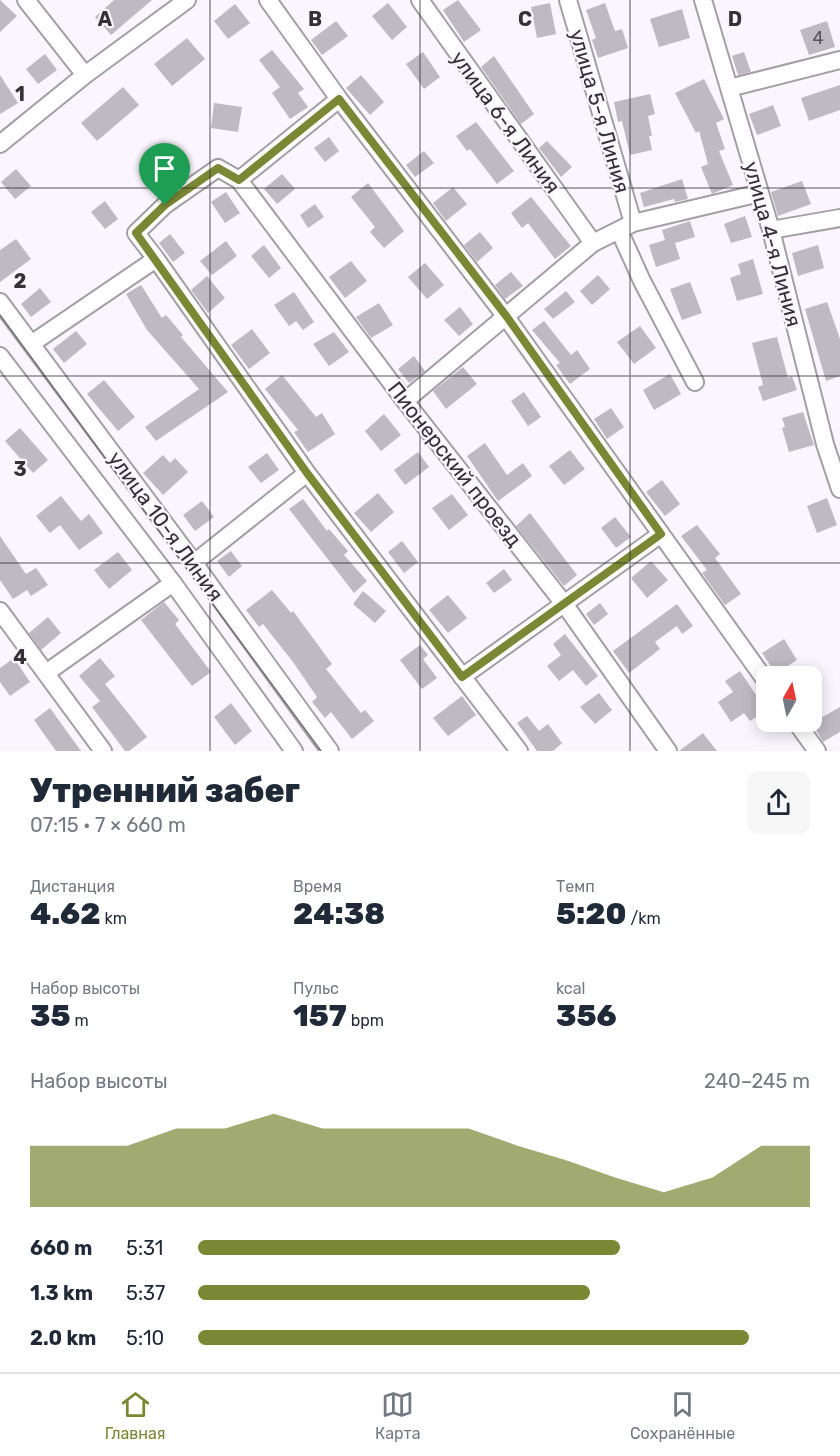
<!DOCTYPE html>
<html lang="ru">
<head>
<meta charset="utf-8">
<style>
  body { margin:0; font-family:Rubik,sans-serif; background:#f6f6f7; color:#1f2937; height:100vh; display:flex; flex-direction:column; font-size:22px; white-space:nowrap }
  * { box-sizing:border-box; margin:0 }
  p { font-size:20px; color:#747a83 }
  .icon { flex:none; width:33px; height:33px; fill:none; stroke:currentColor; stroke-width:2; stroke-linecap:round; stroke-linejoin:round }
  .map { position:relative; height:751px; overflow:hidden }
  .side { display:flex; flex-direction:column; background:#fff; flex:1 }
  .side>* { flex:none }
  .needle { width:39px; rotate:9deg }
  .tools { position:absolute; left:756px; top:666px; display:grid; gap:12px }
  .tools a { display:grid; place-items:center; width:66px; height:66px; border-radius:12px; background:#fff; box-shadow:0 3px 15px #0003; font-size:30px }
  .pin { position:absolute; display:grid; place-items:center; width:51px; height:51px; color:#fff; margin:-62px -26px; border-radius:50% 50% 50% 0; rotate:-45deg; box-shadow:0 0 6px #0007 }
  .pin .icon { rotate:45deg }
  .round { display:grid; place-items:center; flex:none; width:63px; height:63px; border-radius:12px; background:#f6f6f7 }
  .head { display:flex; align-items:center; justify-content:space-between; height:102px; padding:0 30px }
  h1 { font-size:33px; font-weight:800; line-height:45px }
  .figures { display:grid; grid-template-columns:repeat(3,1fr); gap:9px; height:102px; padding:6px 30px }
  .figures div { display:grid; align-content:center }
  .figures b { font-size:30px; font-weight:800 }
  .figures small { font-size:16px; font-weight:400 }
  .figures p { font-size:16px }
  .chart { height:168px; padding:12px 30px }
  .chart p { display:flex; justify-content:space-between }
  .chart svg { width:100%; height:108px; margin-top:6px; fill:#7a8734; opacity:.7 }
  ul { padding:0 30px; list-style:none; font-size:20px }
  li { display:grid; grid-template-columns:96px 72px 1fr; align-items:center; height:45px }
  li i { height:15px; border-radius:8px; background:#7a8734 }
  .menu { display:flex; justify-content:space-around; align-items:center; height:84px; border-top:2px solid #e0e1e3; background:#fff; font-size:16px; color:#747a83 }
  .menu a { display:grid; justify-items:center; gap:3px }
  .menu .on { color:#7a8734 }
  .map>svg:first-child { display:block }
</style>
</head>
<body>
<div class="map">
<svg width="840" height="751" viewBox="0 0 840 751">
  <rect width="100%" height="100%" fill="#fbf5fe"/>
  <path fill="#bfb9c1" d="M 0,0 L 17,16 L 0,32 Z
    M 114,0 L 152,0 L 111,35 L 95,17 Z
    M 458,0 L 481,30 L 464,42 L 443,10 Z
    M 388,3 L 407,27 L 392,40 L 372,16 Z
    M 550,3 L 556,34 L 537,38 L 531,7 Z
    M 605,3 L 615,31 L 622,29 L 628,48 L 598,58 L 592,40 L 596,38 L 586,10 Z
    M 235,4 L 250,23 L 228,39 L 214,21 Z
    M 682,9 L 690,38 L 659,47 L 650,19 Z
    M 336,21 L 348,36 L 322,55 L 311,40 Z
    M 827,21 L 835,47 L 809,55 L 800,30 Z
    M 187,38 L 205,59 L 172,86 L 154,64 Z
    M 272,50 L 304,89 L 298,93 L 308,107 L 290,119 L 272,93 L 280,87 L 259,60 Z
    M 423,52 L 440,77 L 424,89 L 406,64 Z
    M 744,52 L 751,72 L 738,75 L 732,56 Z
    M 45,54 L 57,70 L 38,84 L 26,69 Z
    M 494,56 L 534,114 L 521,124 L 481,67 Z
    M 0,75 L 18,103 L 0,114 Z
    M 361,75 L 384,102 L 370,115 L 346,88 Z
    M 704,79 L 724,119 L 716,123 L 725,149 L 719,151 L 733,185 L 712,194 L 701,167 L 708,164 L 699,131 L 696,133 L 675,93 Z
    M 840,85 L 840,110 L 809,121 L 801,98 Z
    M 123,87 L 139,105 L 97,141 L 81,123 Z
    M 650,94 L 655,114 L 648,116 L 652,136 L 649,136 L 652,150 L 630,155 L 622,121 L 618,122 L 614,102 Z
    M 214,103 L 242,107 L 238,132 L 211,128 Z
    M 773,105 L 781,126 L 757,135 L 749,114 Z
    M 476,122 L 514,171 L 497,184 L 470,149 L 467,151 L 456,136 Z
    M 329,137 L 339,151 L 325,162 L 314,148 Z
    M 547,141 L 572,167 L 561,177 L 539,148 Z
    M 424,151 L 434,163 L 415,177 L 406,165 Z
    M 16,169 L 31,186 L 15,199 L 1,182 Z
    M 282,174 L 295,189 L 277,204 L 264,189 Z
    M 682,179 L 688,199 L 675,202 L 674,199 L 644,207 L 640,193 Z
    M 802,181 L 811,204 L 778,216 L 771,192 Z
    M 368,183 L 404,231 L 384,248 L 370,232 L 375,227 L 351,197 Z
    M 453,187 L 467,204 L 446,221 L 433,203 Z
    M 226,192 L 240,213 L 225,223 L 211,202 Z
    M 531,197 L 571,246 L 555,259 L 528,223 L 522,228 L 511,213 Z
    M 105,201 L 118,219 L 105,229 L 91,212 Z
    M 315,204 L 324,217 L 308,228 L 300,215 Z
    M 745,216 L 752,237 L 731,243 L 724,224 Z
    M 690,221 L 695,237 L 675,243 L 680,259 L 656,267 L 649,245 L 665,240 L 662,230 Z
    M 480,232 L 493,248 L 477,262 L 464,245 Z
    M 170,234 L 185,253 L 173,262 L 159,243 Z
    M 16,239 L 31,259 L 0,282 L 0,250 Z
    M 226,241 L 237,256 L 212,275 L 200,261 Z
    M 264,245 L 281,268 L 269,278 L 251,256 Z
    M 818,245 L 824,268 L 798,276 L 792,253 Z
    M 753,259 L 763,294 L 737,301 L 730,278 L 741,274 L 738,264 Z
    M 351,261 L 367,281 L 345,298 L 329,277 Z
    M 425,263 L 444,285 L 427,299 L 408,277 Z
    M 511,272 L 523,286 L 505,299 L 495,285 Z
    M 598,275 L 610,289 L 592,305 L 580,291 Z
    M 207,276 L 225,298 L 208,313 L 191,290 Z
    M 690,282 L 702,313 L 682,320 L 670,289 Z
    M 141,285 L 162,318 L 166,315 L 183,335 L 181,337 L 228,392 L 156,441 L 145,427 L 199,389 L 147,330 L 126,294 Z
    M 40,288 L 51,302 L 31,317 L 21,304 Z
    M 566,291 L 575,302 L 553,319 L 544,309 Z
    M 294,292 L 314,322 L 303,330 L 296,321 L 289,326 L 274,305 Z
    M 827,302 L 840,339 L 840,376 L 826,381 L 805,309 Z
    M 379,303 L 393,325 L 371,338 L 356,317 Z
    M 460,307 L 473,324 L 459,336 L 444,320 Z
    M 544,321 L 571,355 L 577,350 L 590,369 L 570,384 L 556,365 L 560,363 L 532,330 Z
    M 640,326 L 656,348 L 634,364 L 617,342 Z
    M 252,329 L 270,353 L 249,369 L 231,345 Z
    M 76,331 L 87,344 L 64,363 L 53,349 Z
    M 334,332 L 349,352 L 329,366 L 313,344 Z
    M 777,337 L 788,378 L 792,376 L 797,390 L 763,401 L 758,387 L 763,385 L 752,343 Z
    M 414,356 L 425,371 L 409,383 L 398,369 Z
    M 463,367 L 477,384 L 446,409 L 433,391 Z
    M 670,374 L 681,394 L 654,410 L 643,390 Z
    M 282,375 L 316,417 L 322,413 L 335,434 L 308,452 L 294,432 L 298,430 L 265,389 Z
    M 104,380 L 135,417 L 118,431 L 87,394 Z
    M 524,392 L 541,417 L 528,426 L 511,401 Z
    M 611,408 L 624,427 L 607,439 L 594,419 Z
    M 803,412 L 814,445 L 789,452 L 782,428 L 785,427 L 782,418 Z
    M 384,414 L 401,435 L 381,451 L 365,431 Z
    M 20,428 L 48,460 L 33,473 L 5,441 Z
    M 485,443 L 507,475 L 523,463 L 532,476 L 498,501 L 467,456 Z
    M 570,450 L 585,469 L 564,485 L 549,466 Z
    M 418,452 L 429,467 L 405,485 L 394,470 Z
    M 267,453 L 279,470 L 261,483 L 248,467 Z
    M 163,455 L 170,463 L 175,458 L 188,472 L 163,495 L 143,473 Z
    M 662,480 L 680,504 L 665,516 L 646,492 Z
    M 378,493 L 394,512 L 371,532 L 354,513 Z
    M 452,494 L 468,515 L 449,530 L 432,508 Z
    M 61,496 L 81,521 L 89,514 L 103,533 L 79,550 L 60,525 L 50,533 L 36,516 Z
    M 827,498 L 837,525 L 817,533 L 807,506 Z
    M 303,499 L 327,531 L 329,529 L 348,551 L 344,555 L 367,581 L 354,593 L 289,509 Z
    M 202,501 L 214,517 L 195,531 L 183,515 Z
    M 530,513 L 577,575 L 564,586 L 516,526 Z
    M 615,517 L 631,537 L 616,548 L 601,528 Z
    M 697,525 L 720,554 L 715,558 L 741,594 L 725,605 L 702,573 L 707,570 L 681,536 Z
    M 0,536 L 26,574 L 36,568 L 48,585 L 31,596 L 27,590 L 13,599 L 0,580 Z
    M 402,541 L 418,562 L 404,573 L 388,552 Z
    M 231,551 L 242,566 L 229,577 L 217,561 Z
    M 118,552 L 132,570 L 109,589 L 94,570 Z
    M 651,561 L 668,580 L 647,598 L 631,578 Z
    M 504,569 L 512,580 L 494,593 L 486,583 Z
    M 272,590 L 291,613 L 293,611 L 332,664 L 326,669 L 361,713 L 365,710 L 374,721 L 352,739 L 331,712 L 325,718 L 312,702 L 317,697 L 293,662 L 263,624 L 259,627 L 246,610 Z
    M 363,591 L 386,611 L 375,623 L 353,604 Z
    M 448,595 L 467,618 L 448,633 L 429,610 Z
    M 164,602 L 179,620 L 175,624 L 211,672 L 192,686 L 141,620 Z
    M 600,603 L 608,614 L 594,625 L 586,614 Z
    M 677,604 L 693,626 L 682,634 L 677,626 L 655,642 L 660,649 L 629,673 L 613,651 Z
    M 48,617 L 61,633 L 41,650 L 29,633 Z
    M 565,634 L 598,676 L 586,686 L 573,670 L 559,681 L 547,666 L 561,655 L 553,644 Z
    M 784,639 L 797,660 L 776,674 L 762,653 Z
    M 420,645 L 428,655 L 423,659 L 437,678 L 422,689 L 400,660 Z
    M 14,658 L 30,682 L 10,696 L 0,682 L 0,668 Z
    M 100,658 L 115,676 L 105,684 L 147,737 L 129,751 L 125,751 L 92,707 L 100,701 L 79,676 Z
    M 740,671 L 766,710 L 750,721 L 744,713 L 731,722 L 718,702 L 733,692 L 725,681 Z
    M 599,693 L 612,710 L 595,724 L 580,707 Z
    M 462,696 L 476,715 L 448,736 L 433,718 Z
    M 231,703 L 252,731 L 235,745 L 214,717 Z
    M 840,707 L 840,732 L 823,742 L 812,723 Z
    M 50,708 L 81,751 L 56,751 L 34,720 Z
    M 527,716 L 539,731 L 548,724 L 562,743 L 553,751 L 537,751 L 517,723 Z
    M 703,733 L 717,751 L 679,751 Z"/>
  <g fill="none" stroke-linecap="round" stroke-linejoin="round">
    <defs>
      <path id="minor" d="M 26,0 L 85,75
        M 268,0 L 339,99 L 506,317 L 766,681
        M 420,0 L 593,243
        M 568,0 L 633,223
        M 703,0 L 771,230 L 825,444 L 840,489
        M 729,88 L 840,60
        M 0,144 L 85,75 L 187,0
        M 239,180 L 405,401 L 565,605 L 668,751
        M 619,230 L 642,281 L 695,382
        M 771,230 L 840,218
        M 156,259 L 136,233 L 165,205 L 218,168 L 239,180 L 339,99
        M 0,302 L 194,563 L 330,751
        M 31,344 L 156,259 L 307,473 L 519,751
        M 0,356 L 173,583 L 294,751
        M 405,401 L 593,243 L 633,223 L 760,193
        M 194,563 L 307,473
        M 0,611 L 103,751
        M 46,673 L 173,583
        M 462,677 L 661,534
        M 796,722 L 817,751"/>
    </defs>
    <use href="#minor" stroke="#a49ea6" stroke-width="20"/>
    <use href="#minor" stroke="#fff" stroke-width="16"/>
    <path stroke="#736f74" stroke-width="1.5" d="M 0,315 L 321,751"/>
  </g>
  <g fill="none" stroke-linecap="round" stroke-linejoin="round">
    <defs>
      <path id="route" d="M 339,99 L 507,317 L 661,534 L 462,677 L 307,473 L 136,233 L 165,205 L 218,168 L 239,180 Z"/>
    </defs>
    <use href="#route" stroke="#fff" stroke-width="12"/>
    <use href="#route" stroke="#7a8734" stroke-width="8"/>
  </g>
  <path fill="none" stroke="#353236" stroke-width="1.5" stroke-opacity="0.55" d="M 210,0 L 210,751M 420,0 L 420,751M 630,0 L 630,751M 0,188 L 840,188M 0,376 L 840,376M 0,563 L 840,563"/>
  <g text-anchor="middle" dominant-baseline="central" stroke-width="4.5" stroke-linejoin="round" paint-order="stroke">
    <g font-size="18" fill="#585459">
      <text x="818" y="38">4</text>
    </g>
    <g font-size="21" fill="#353236" stroke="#fbf5fe">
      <text transform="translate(600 111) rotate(74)">улица 5-я Линия</text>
      <text transform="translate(506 122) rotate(54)">улица 6-я Линия</text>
      <text transform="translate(773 244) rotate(75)">улица 4-я Линия</text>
      <text transform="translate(455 464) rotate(52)">Пионерский проезд</text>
      <text transform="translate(166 526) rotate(54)">улица 10-я Линия</text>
    </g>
  </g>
  <g font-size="20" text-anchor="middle" font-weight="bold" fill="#353236" stroke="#fbf5fe" stroke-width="4.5" stroke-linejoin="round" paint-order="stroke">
    <text x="105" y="26">A</text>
    <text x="315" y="26">B</text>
    <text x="525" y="26">C</text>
    <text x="735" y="26">D</text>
    <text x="20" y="101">1</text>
    <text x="20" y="288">2</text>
    <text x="20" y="476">3</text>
    <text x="20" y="664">4</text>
  </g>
</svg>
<div class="tools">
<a><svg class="needle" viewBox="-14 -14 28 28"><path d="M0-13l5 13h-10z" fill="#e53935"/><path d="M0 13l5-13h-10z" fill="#747a83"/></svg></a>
</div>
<div class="pin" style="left:165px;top:205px;background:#1e9e55"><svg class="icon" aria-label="arrive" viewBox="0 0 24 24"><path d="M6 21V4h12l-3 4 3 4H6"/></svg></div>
</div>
<section class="side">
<div class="head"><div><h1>Утренний забег</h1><p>07:15 · 7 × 660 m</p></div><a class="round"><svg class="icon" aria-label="share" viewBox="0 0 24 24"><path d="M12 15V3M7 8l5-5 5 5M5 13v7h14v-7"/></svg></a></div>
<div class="figures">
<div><p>Дистанция</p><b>4.62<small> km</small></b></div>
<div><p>Время</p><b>24:38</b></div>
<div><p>Темп</p><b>5:20<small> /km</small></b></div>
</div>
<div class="figures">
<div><p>Набор высоты</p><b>35<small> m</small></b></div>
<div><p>Пульс</p><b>157<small> bpm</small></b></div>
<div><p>kcal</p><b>356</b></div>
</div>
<div class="chart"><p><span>Набор высоты</span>240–245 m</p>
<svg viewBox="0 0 160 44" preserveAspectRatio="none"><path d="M0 44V19L10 19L20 19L30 12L40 12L50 6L60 12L70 12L80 12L90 12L100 19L110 25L120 32L130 38L140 32L150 19L160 19V44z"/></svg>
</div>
<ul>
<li><b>660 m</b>5:31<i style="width:69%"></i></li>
<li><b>1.3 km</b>5:37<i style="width:64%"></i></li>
<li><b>2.0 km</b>5:10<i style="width:90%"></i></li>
</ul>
</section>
<nav class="menu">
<a class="on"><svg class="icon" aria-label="home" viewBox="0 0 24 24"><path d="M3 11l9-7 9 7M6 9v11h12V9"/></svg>Главная</a>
<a><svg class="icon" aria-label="map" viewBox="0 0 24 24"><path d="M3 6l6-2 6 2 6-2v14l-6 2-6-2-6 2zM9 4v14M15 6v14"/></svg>Карта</a>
<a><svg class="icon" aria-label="saved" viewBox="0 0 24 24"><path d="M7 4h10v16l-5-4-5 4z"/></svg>Сохранённые</a>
</nav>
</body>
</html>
